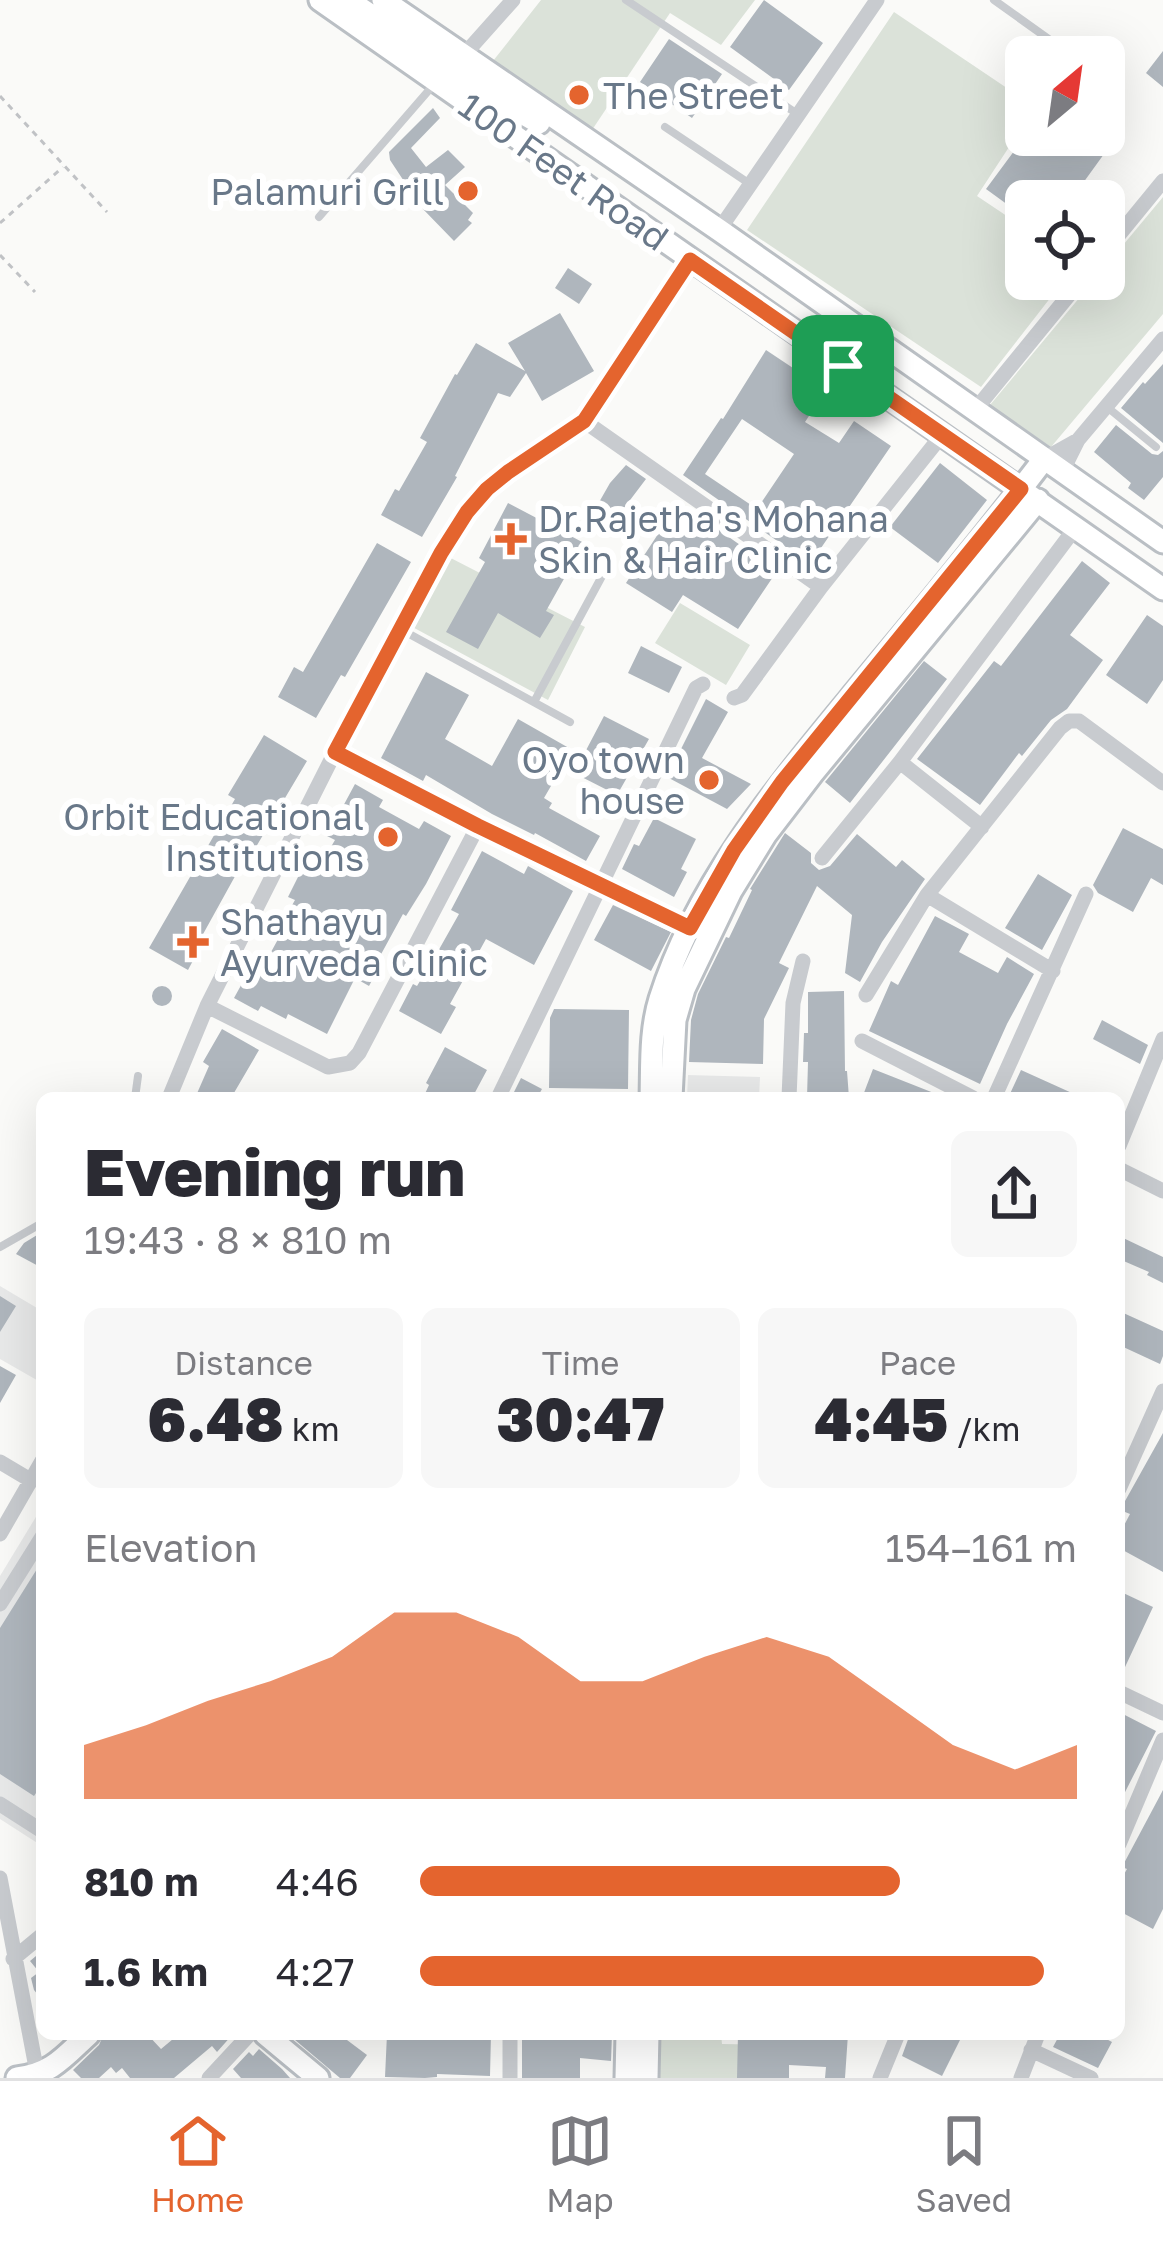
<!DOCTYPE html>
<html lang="en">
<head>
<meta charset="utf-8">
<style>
  body { margin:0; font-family:"Golos Text",sans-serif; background:#f7f7f7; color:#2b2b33; height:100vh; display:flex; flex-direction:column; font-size:45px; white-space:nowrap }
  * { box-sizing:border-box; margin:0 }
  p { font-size:39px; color:#7c7c81 }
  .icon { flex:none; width:66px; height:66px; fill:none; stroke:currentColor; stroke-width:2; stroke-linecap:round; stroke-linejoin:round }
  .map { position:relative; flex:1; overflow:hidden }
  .panel { position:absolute; left:36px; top:1092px; width:1089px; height:948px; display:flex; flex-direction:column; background:#fff; border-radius:18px; box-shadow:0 12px 48px #0002 }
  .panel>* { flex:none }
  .needle { width:78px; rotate:29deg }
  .buttons { position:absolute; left:1005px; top:36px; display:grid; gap:24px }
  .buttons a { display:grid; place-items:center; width:120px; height:120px; border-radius:18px; background:#fff; box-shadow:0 12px 48px #0002; font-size:60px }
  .pin { position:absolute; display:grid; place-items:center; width:102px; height:102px; color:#fff; margin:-51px; border-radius:24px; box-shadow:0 6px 18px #0006 }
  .round { display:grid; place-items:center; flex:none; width:126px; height:126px; border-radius:18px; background:#f7f7f7 }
  .summary { display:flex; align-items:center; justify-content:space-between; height:204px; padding:0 48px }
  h1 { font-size:66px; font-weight:800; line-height:90px }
  .metrics { display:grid; grid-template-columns:repeat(3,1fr); gap:18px; height:204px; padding:12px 48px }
  .metrics div { display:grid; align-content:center; border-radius:18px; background:#f7f7f7; text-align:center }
  .metrics b { font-size:60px; font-weight:800 }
  .metrics small { font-size:33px; font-weight:400 }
  .metrics p { font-size:33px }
  .chart { height:336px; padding:24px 48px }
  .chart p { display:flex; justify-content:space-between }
  .chart svg { width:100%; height:216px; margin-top:12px; fill:#e4642e; opacity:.7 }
  ul { padding:0 48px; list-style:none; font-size:39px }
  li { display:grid; grid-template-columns:192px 144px 1fr; align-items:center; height:90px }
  li i { height:30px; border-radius:15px; background:#e4642e }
  .tabs { display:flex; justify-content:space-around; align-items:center; height:168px; border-top:3px solid #e1e1e2; background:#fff; font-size:33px; color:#7c7c81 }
  .tabs a { display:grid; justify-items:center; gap:6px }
  .tabs .on { color:#e4642e }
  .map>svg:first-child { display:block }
</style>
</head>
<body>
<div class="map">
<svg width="1163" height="2078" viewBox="0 0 1163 2078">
  <rect width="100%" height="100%" fill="#fafaf8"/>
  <path fill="#e8e9e9" d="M 688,1075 L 760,1077 L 759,1098 L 687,1098 Z
    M 0,1286 L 42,1311 L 42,1383 L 0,1359 Z
    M 42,1507 L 42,1846 L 0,1819 L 0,1576 Z"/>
  <path fill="#dbe2d9" d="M 541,0 L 755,0 L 721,45 L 670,13 L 592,130 L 493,61 Z
    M 894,12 L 1026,101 L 1026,121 L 977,196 L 1026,229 L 1026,279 L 1065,279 L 981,387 L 747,230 Z
    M 1163,197 L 1163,314 L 1051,447 L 990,405 L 1095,279 L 1104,279 L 1104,268 Z
    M 441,553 L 585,627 L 548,700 L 405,623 Z
    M 680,603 L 750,645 L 726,685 L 655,643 Z
    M 651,2034 L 721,2034 L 722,2044 L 784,2045 L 783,2078 L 650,2078 Z"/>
  <path fill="#afb6bd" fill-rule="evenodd" d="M 764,0 L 823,43 L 789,90 L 730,47 Z
    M 669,39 L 722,74 L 692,118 L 640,82 Z
    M 1163,51 L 1163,87 L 1146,73 Z
    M 433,108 L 440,118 L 411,148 L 426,167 L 448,150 L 465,167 L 445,185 L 473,213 L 468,220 L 472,223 L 454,241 L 421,207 L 390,160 L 389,152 Z
    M 1026,135 L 1079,135 L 1104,154 L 1070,201 L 1026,201 L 1026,218 L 986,189 Z
    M 568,268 L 592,284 L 579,304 L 555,288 Z
    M 560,313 L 594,371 L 542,401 L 526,373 L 510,397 L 498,393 L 455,476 L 457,477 L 422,537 L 381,515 L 395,489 L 399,491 L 427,442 L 420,438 L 455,374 L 457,375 L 476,343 L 525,371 L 508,343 Z
    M 766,350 L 826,390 L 805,422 L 839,443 L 854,421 L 891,446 L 810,564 L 683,475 L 721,418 L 723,419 ZM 742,419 L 794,454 L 757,509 L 705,474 Z
    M 1163,364 L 1163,443 L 1121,408 L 1143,382 L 1145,384 Z
    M 1116,425 L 1152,454 L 1158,455 L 1163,451 L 1163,477 L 1144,500 L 1128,488 L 1131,483 L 1094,452 Z
    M 940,463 L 987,500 L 938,563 L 890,527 Z
    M 626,465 L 646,479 L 618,516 L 598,504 L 610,483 Z
    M 679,502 L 777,571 L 738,629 L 683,595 L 672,612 L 626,583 Z
    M 508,503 L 584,543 L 546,611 L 554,615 L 540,638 L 498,613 L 478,649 L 446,632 L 485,562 L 479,558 Z
    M 377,543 L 411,562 L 345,677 L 341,675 L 316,718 L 278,697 L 294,667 L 303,672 Z
    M 1082,561 L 1110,583 L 1070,635 L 1103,660 L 1067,709 L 1051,720 L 1022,756 L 1019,753 L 980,805 L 917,759 L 994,661 L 1001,666 Z
    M 1147,615 L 1163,626 L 1163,680 L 1147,704 L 1106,675 Z
    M 641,646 L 682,667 L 669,693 L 628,673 Z
    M 924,661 L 947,679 L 850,803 L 825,782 Z
    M 426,672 L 469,695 L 445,739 L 492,766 L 518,719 L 583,756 L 604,716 L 649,739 L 617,795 L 562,767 L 544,798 L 552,803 L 549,808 L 600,836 L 586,861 L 535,833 L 534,835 L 492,814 L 426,775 L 423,781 L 381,758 Z
    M 706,699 L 728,712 L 702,758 L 751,784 L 727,809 L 667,777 Z
    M 264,735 L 307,761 L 247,862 L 244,860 L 202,936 L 205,938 L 188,970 L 149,948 L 235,799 L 228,795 Z
    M 355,784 L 383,800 L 379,807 L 419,829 L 424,821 L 451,836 L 426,884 L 406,916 L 403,914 L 379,958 L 383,960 L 369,986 L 355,978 L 327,1034 L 288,1014 L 286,1019 L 261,1006 L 258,1011 L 234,998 L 250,969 L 259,974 L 282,932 L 278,930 L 295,900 L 288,897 L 303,867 L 315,874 L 335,840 L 327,836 Z
    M 654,818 L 696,839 L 681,869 L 687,872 L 674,897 L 622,869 L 634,844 L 639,846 Z
    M 1123,828 L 1163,849 L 1163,885 L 1151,878 L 1133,912 L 1098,893 L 1093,885 Z
    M 785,833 L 811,853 L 811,863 L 819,870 L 830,866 L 857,834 L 896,867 L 902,860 L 925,879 L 882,942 L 860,982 L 845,973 L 852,915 L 817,886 L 779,963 L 789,968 L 764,1019 L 763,1064 L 689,1062 L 691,1020 L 698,994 L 726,937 L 729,938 L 752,890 L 750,889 Z
    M 482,851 L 524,874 L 528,866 L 573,891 L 534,965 L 486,939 L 450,1004 L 456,1007 L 441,1034 L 399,1011 L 413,984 L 417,986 L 437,953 L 459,914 L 451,910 Z
    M 1038,874 L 1072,895 L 1042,950 L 1005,928 Z
    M 613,905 L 671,932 L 651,971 L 594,940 Z
    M 935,916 L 969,934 L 959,952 L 998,973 L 1007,957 L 1034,974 L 1007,1024 L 980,1084 L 869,1031 L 891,981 L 898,985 Z
    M152 996a10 10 0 1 1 20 0a10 10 0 1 1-20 0Z
    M 844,991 L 845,1071 L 847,1071 L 849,1098 L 807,1098 L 808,1062 L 803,1062 L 804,1033 L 808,1033 L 808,992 Z
    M 554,1009 L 629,1010 L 628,1089 L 549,1088 L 550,1018 Z
    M 1102,1020 L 1148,1045 L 1140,1064 L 1093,1039 Z
    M 222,1029 L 259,1050 L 231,1098 L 195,1098 L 209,1066 L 203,1062 Z
    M 445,1047 L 487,1070 L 472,1098 L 423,1098 L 429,1085 L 426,1083 Z
    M 873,1069 L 944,1097 L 944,1098 L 862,1098 Z
    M 1021,1070 L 1083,1098 L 1008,1098 Z
    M 521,1078 L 542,1089 L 537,1098 L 511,1098 Z
    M 42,1232 L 42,1268 L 16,1254 L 24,1243 Z
    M 1119,1236 L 1163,1257 L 1163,1283 L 1147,1275 L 1149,1272 L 1119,1259 Z
    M 0,1296 L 16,1306 L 0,1332 Z
    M 1119,1311 L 1163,1331 L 1163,1356 L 1160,1364 L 1119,1345 Z
    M 0,1366 L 16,1375 L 0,1403 Z
    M 1163,1433 L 1163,1572 L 1119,1548 L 1119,1535 L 1130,1514 L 1120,1510 Z
    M 42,1561 L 42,1784 L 34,1796 L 0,1774 L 0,1628 Z
    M 1119,1591 L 1153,1607 L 1119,1680 Z
    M 1119,1712 L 1156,1731 L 1119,1804 Z
    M 1163,1790 L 1163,1909 L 1153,1929 L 1119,1911 L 1119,1883 L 1127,1869 L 1122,1867 Z
    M 42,1951 L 42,2000 L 34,1990 L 31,1978 L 39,1972 L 30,1961 Z
    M 104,2034 L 147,2034 L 161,2049 L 179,2034 L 233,2034 L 217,2052 L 212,2046 L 174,2078 L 130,2078 L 122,2068 L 116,2073 L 111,2067 L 99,2078 L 81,2078 L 73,2070 L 99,2045 Z
    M 288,2034 L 352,2034 L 347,2040 L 367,2055 L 350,2078 L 340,2078 Z
    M 387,2034 L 445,2036 L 491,2034 L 490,2076 L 437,2074 L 437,2077 L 425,2078 L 385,2077 Z
    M 522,2034 L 612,2034 L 611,2061 L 580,2058 L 580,2078 L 522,2078 Z
    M 738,2034 L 848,2034 L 845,2078 L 825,2078 L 826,2067 L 789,2065 L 789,2078 L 737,2078 Z
    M 910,2034 L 963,2034 L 942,2076 L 902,2056 Z
    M 1060,2034 L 1097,2034 L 1112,2042 L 1098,2068 L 1053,2047 Z
    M 259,2049 L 282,2069 L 290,2078 L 241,2078 L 233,2069 L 249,2052 L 253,2056 Z"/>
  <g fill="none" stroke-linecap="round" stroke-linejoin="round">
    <defs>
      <path id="secondary" d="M 320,0 L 1163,589
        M 348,0 L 484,91 L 539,123
        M 383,0 L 719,230 L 1163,542
        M 651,1098 C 652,1065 650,1031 660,999 C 696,885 775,790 849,700 C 915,620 982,541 1044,459
        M 671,1098 L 675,1020 L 684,989 L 731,891 L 766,834 L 812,774 L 1038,500
        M 265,2034 L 318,2078
        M 17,2078 C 52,2074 64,2057 89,2034
        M 626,2078 L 627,2034
        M 647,2078 L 648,2034"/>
    </defs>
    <use href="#secondary" stroke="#babfc4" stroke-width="27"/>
    <path stroke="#c0c2c5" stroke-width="3" stroke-dasharray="6 6" stroke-linecap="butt" d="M 0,96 L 107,212
      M 0,223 L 63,167
      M 0,255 L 35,292"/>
    <path stroke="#c8cbcf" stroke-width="8" d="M 626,0 L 799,115
      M 994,0 L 1064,50 L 1059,57
      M 665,127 L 750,184
      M 319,217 L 436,82
      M 1107,407 L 1156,447
      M 402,630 L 570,722
      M 534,702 L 608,565
      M 135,1098 L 138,1076
      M 0,1247 L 42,1223"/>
    <path stroke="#c8cbcf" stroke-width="15" d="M 463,56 L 513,0
      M 719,230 L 877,0
      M 1104,253 L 1163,181
      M 975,410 L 1082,279
      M 584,421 L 821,587
      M 1078,440 L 1163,339
      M 1044,459 L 1078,440 L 1062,472
      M 734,698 L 742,695 L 821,587 L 942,435
      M 900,762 L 982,827
      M 478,826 L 694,930
      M 822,858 L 900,762 L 1076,527
      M 927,895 L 1053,971
      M 866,995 L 927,895 L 1060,728 L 1069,721 L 1079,721 L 1163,783
      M 207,1006 L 328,1067 L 350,1063 L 359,1053 L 478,826 L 335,752
      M 862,1041 L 973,1098
      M 169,1098 L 207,1006 L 335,752 L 441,553 L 467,512 L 487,489 L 508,471 L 584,421 L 690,260
      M 498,1098 L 696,688 L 703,684
      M 789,1098 L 793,1003 L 803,961
      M 994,1098 L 1086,894
      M 1119,1146 L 1163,1039
      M 1119,1169 L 1163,1191
      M 0,1462 L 32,1481
      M 1119,1489 L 1163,1391
      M 0,1534 L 42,1461
      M 0,1604 L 42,1537
      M 1119,1692 L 1163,1713
      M 0,1804 L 42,1831
      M 1119,1844 L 1163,1740
      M 0,1878 L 38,2078
      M 13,1959 L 42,1935
      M 510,2034 L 510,2078
      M 1031,2050 L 1091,2078
      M 209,2078 L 250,2034
      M 880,2078 L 898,2034
      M 1021,2078 L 1038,2034"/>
    <use href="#secondary" stroke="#fff" stroke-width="21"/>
  </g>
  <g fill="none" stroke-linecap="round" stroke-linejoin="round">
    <defs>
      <path id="route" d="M 690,260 L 1021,489 L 782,782 L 734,850 L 690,928 L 478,826 L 335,752 L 441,553 L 467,512 L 487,489 L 508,472 L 584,421 Z"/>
    </defs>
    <use href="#route" stroke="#fff" stroke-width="24"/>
    <use href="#route" stroke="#e4642e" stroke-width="15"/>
  </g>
  <g fill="#e4642e" stroke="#fff" stroke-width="4.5">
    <circle cx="579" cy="95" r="12"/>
    <circle cx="468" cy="191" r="12"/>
    <path d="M505 521h12v12h12v12h-12v12h-12v-12h-12v-12h12z"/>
    <circle cx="709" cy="780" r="12"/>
    <circle cx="388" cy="837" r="12"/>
    <path d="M187 924h12v12h12v12h-12v12h-12v-12h-12v-12h12z"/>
  </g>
  <g text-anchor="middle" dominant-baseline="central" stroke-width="12" stroke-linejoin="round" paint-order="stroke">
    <g font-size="36" fill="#697889" stroke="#fff" text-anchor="start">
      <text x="603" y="95">The Street</text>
      <text x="444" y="191" text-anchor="end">Palamuri Grill</text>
      <text x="538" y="518">Dr.Rajetha's Mohana<tspan x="538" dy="41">Skin &amp; Hair Clinic</tspan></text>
      <text x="685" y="759" text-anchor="end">Oyo town<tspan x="685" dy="41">house</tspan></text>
      <text x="364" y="816" text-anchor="end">Orbit Educational<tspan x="364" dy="41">Institutions</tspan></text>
      <text x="220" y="921">Shathayu<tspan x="220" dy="41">Ayurveda Clinic</tspan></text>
    </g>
    <g font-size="36" fill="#697889" stroke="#fff">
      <text transform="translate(564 171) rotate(35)">100 Feet Road</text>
    </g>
  </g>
</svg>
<div class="buttons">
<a><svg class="needle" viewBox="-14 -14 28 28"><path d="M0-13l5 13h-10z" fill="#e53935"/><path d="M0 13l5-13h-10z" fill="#7c7c81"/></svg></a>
<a><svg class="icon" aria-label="locate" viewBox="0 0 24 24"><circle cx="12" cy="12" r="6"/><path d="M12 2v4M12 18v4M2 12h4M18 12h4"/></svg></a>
</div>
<div class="pin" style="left:843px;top:366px;background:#1e9e55"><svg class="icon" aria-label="arrive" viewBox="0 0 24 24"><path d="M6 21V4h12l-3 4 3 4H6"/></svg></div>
<section class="panel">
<div class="summary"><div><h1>Evening run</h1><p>19:43 · 8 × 810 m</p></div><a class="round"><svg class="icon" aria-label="share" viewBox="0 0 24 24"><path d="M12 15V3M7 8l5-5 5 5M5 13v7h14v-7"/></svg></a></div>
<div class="metrics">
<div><p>Distance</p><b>6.48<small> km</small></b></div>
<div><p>Time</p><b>30:47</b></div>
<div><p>Pace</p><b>4:45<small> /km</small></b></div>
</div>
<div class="chart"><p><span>Elevation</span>154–161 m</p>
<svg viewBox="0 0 160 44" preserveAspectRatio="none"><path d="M0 44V33L10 29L20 24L30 20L40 15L50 6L60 6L70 11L80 20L90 20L100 15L110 11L120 15L130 24L140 33L150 38L160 33V44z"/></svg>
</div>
<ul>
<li><b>810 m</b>4:46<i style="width:73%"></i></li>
<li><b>1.6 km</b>4:27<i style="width:95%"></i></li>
</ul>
</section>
</div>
<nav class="tabs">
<a class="on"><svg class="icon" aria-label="home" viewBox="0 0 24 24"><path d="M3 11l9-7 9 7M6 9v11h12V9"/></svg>Home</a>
<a><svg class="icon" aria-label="map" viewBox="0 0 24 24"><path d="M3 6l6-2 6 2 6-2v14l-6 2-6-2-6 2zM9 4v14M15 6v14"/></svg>Map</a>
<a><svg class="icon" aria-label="saved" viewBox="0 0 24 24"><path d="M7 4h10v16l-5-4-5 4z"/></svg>Saved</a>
</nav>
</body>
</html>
